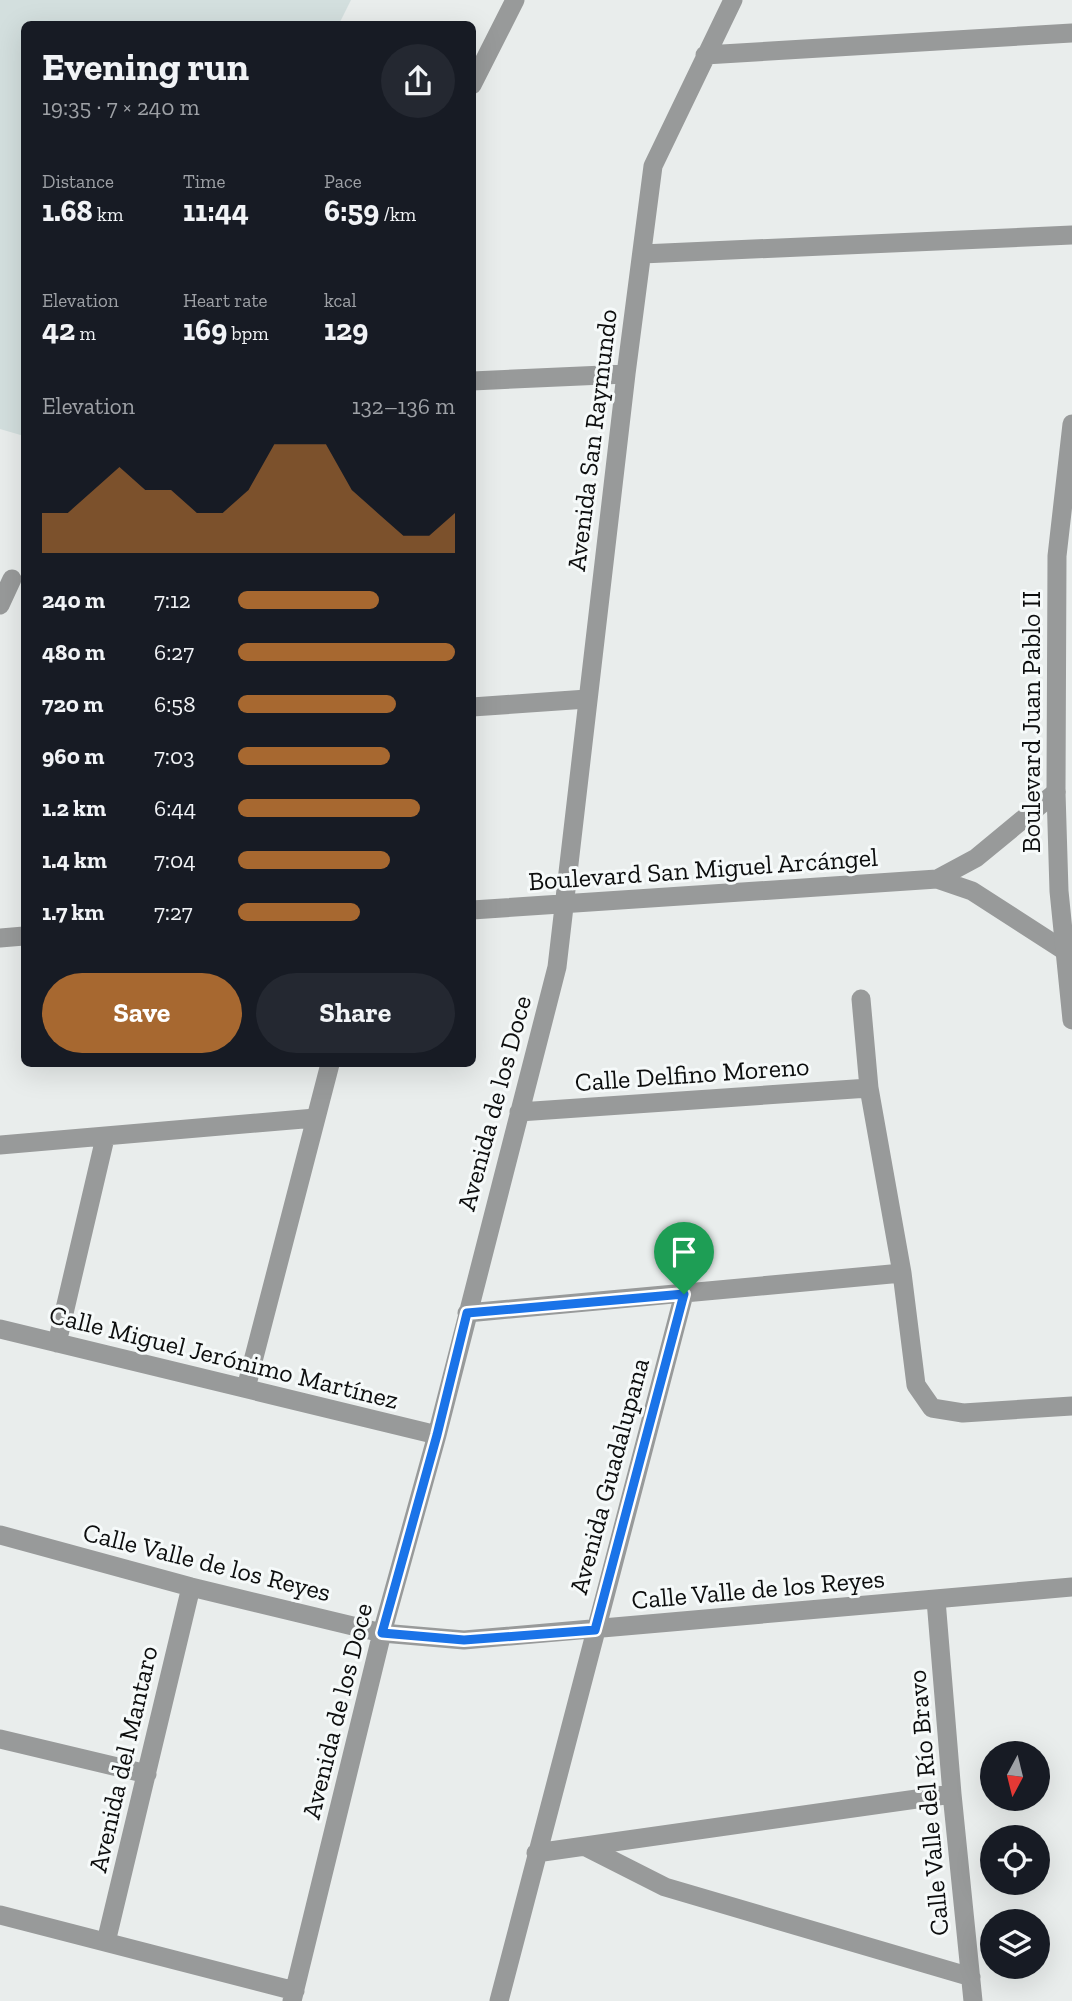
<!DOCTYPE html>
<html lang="en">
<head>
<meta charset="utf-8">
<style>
  body { margin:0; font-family:"Zilla Slab",serif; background:#242831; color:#f1f3f6; height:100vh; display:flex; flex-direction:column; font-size:26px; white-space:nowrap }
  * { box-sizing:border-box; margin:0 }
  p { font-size:23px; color:#9ea1a6 }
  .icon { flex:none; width:38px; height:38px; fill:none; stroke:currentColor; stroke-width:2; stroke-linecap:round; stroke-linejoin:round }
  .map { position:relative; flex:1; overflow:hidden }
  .side { position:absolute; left:21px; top:21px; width:455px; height:1046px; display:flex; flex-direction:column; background:#171b24; border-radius:10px; box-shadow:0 7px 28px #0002 }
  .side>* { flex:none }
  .needle { width:46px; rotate:187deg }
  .tools { position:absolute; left:980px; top:1741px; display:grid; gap:14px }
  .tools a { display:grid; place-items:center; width:70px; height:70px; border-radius:50%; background:#171b24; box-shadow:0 7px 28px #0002; font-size:35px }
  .pin { position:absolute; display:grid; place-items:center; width:60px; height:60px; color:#fff; margin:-72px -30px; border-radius:50% 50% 50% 0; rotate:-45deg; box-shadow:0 0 7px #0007 }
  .pin .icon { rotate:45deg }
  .round { display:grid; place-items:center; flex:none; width:74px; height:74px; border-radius:37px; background:#242831 }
  .head { display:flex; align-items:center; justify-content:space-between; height:119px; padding:0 21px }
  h1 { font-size:38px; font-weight:700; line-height:52px }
  .stats { display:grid; grid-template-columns:repeat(3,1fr); gap:10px; height:119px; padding:7px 21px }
  .stats div { display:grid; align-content:center }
  .stats b { font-size:30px; font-weight:700 }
  .stats small { font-size:19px; font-weight:400 }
  .stats p { font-size:19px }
  .chart { height:196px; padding:14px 21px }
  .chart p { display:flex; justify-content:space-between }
  .chart svg { width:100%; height:126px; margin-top:7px; fill:#a76830; opacity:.7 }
  .cta { display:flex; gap:14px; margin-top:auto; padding:14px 21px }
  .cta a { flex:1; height:80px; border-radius:42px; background:#a76830; color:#fff; font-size:28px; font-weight:700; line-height:80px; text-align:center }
  .cta a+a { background:#242831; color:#f1f3f6 }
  ul { padding:0 21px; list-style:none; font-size:23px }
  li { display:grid; grid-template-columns:112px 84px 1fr; align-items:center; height:52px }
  li i { height:18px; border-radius:9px; background:#a76830 }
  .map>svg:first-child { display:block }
</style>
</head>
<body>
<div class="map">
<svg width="1072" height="2001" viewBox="0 0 1072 2001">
  <rect width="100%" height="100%" fill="#e9edec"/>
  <path fill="#d3dfde" d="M 0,0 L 351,0 L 339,24 L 24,24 L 24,436 L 0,429 Z"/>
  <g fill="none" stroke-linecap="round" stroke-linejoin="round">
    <path stroke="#989a9a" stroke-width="19" d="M 705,55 L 1072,33
      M 472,85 L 515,0
      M 642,254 L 1072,235
      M 472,381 L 626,374
      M 0,605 L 12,579
      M 472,707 L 587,699
      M 937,879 L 976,858 L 1056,792
      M 472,910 L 937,879 L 972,891 L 1065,951
      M 0,938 L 24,936
      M 861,999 L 869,1088 L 902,1273 L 916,1385 L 932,1408 L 963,1413 L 1072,1406
      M 519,1112 L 869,1088
      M 0,1145 L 315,1118
      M 467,1313 L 902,1273
      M 0,1329 L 437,1435
      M 57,1343 L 105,1138
      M 246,1388 L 330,1064
      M 0,1535 L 191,1587 L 382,1633 L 464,1640 L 1072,1587
      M 936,1600 L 952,1794 L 973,2001
      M 0,1739 L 147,1774
      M 584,1846 L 665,1887 L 971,1977
      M 536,1853 L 952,1794
      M 0,1915 L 295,1991
      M 106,1942 L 191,1587
      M 292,2001 L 382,1633 L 437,1435 L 557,967 L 626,374 L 653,166 L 733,0
      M 499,2001 L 684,1294"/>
    <path stroke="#989a9a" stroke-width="19" d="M 1072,424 L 1057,556 L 1056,792 L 1059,891 L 1072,1020"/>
  </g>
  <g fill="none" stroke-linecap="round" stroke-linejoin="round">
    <defs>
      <path id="route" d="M 684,1294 L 595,1630 L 464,1640 L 382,1633 L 437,1435 L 467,1313 Z"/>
    </defs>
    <use href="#route" stroke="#fff" stroke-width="14"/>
    <use href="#route" stroke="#1a73e8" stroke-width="9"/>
  </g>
  <g text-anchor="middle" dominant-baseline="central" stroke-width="6" stroke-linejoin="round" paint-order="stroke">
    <g font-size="26" fill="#0d0e0e" stroke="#f6fafa">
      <text transform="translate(592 440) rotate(-83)">Avenida San Raymundo</text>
      <text transform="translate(1031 722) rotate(-90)">Boulevard Juan Pablo II</text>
      <text transform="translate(703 869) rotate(-4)">Boulevard San Miguel Arcángel</text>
      <text transform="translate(692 1074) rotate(-4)">Calle Delfino Moreno</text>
      <text transform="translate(494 1103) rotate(-75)">Avenida de los Doce</text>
      <text transform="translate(224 1357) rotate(14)">Calle Miguel Jerónimo Martínez</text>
      <text transform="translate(609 1476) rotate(-75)">Avenida Guadalupana</text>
      <text transform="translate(207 1562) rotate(14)">Calle Valle de los Reyes</text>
      <text transform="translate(758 1589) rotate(-5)">Calle Valle de los Reyes</text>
      <text transform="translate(337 1711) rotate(-76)">Avenida de los Doce</text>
      <text transform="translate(123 1759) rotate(-77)">Avenida del Mantaro</text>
      <text transform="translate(928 1803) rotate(-95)">Calle Valle del Río Bravo</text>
    </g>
  </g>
</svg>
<div class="tools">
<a><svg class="needle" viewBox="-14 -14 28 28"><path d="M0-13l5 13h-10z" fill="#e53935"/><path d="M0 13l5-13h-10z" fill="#9ea1a6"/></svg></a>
<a><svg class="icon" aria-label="locate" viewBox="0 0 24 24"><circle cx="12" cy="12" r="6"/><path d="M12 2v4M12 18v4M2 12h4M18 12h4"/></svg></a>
<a><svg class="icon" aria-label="layers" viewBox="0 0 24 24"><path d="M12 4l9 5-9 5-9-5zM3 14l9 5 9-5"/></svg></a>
</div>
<div class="pin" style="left:684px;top:1294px;background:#1e9e55"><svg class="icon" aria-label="arrive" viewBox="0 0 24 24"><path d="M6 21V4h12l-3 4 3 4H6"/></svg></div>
<section class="side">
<div class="head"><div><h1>Evening run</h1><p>19:35 · 7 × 240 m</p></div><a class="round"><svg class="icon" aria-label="share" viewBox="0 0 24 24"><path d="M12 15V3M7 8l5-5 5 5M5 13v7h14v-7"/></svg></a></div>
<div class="stats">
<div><p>Distance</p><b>1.68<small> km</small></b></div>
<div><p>Time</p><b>11:44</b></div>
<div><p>Pace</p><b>6:59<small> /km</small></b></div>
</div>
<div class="stats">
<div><p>Elevation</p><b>42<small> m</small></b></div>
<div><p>Heart rate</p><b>169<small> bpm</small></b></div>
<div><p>kcal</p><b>129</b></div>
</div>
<div class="chart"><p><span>Elevation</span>132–136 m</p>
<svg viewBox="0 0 160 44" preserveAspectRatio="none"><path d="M0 44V30L10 30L20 22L30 14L40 22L50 22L60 30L70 30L80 22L90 6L100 6L110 6L120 22L130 30L140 38L150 38L160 30V44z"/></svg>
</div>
<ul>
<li><b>240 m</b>7:12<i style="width:65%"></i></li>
<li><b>480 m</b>6:27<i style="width:100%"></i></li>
<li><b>720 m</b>6:58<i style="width:73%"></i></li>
<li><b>960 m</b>7:03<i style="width:70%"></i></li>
<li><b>1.2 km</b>6:44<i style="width:84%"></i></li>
<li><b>1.4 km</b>7:04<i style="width:70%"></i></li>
<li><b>1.7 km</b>7:27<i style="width:56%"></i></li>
</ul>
<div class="cta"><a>Save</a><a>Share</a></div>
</section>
</div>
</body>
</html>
